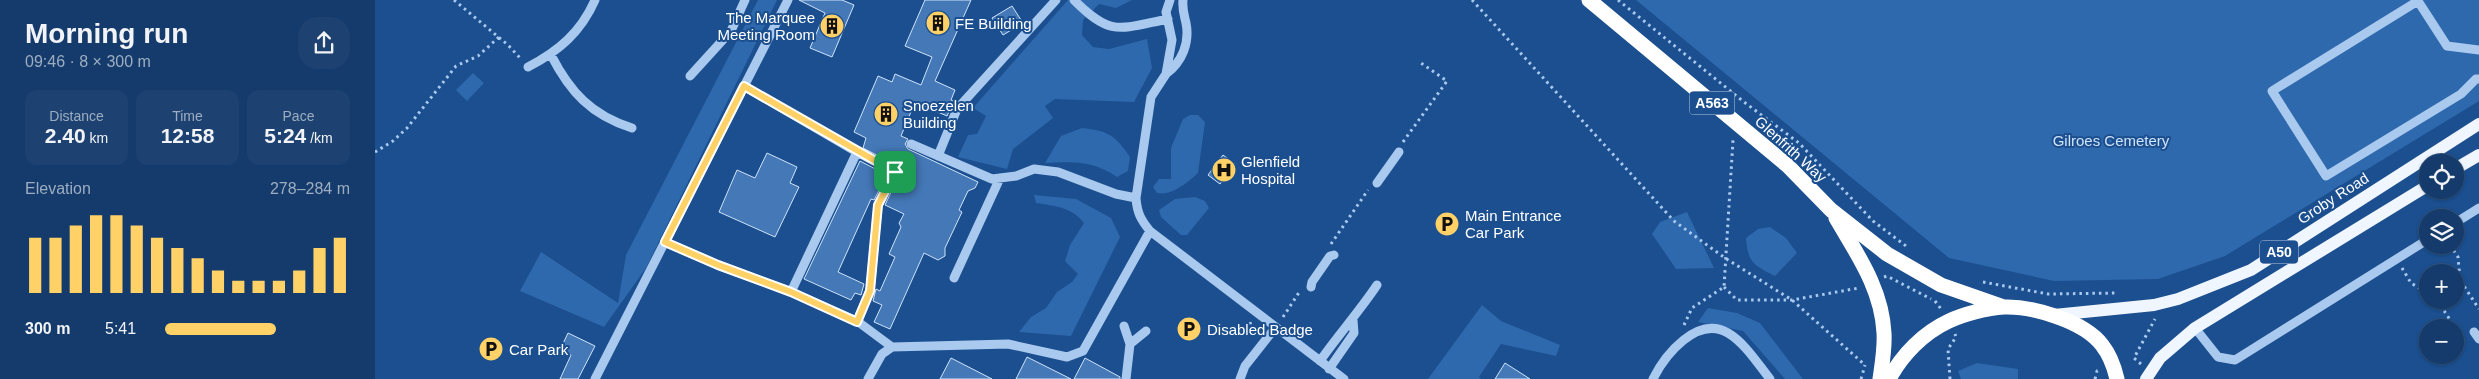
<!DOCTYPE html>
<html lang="en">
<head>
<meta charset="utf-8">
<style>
  body { margin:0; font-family:Arial,sans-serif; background:#1d4271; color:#f1f3f6; height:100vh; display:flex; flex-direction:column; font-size:19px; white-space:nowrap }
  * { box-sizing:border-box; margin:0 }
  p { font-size:16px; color:#9dadc1 }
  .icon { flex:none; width:28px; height:28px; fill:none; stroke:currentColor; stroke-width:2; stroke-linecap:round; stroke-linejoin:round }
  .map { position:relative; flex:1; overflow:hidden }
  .side { display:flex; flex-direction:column; background:#143b6b; width:375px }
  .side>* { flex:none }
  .fabs { position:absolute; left:2044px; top:154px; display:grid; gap:10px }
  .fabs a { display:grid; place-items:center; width:45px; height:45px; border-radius:50%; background:#143b6b; box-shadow:0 1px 4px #0004,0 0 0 1px #33557e; font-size:25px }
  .pin { position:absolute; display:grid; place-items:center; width:42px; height:42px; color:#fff; margin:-21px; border-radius:10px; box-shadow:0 2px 8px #0006 }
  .round { display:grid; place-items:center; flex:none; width:52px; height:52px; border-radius:20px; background:#1d4271 }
  .head { display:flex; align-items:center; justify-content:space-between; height:85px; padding:0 25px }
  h1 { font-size:28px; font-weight:600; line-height:38px }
  .stats { display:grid; grid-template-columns:repeat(3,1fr); gap:8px; height:85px; padding:5px 25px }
  .stats div { display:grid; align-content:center; border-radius:12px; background:#1d4271; text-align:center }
  .stats b { font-size:21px; font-weight:600 }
  .stats small { font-size:14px; font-weight:400 }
  .stats p { font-size:14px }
  .chart { height:140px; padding:10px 25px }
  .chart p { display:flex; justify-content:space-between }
  .chart svg { width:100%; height:90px; margin-top:5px; stroke:#ffd166; stroke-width:6 }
  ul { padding:0 25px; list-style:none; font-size:16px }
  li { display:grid; grid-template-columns:80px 60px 1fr; align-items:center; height:38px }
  li i { height:12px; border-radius:6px; background:#ffd166 }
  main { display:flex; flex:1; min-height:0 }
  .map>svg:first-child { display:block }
</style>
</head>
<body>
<main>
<section class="side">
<div class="head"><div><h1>Morning run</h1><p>09:46 · 8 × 300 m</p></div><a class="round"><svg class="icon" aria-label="share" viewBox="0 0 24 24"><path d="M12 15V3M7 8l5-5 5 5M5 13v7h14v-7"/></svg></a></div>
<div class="stats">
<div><p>Distance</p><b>2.40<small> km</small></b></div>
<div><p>Time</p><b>12:58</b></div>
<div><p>Pace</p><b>5:24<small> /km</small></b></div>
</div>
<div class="chart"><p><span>Elevation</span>278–284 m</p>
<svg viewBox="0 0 160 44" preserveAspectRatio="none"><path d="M5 44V17M15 44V17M25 44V11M35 44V6M45 44V6M55 44V11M65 44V17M75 44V22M85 44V27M95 44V33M105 44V38M115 44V38M125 44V38M135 44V33M145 44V22M155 44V17"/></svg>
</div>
<ul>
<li><b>300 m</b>5:41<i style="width:60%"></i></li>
</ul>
</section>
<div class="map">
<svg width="2104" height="379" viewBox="0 0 2104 379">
  <rect width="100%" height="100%" fill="#1b4f8f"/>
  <path fill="#2e69ad" d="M 383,0 L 402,0 L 271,268 L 229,327 L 145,291 L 166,252 L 243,303 L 251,255 Z
    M 693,0 L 757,0 L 741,8 L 724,4 L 708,20 L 707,35 L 718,47 L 734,49 L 772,39 L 777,68 L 759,102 L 680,99 L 670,106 L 678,118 L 638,149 L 632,169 L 583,157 L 593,135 L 602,134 L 611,116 L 598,108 Z
    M 1261,0 L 2104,0 L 2104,101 L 1850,256 L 1783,279 L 1679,281 L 1574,258 Z
    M 98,73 L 109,83 L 92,101 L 81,90 Z
    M 815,115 L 823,115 L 830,122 L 823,173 C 812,183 797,196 782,193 L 778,187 L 784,179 L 796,179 L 796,148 L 808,119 Z
    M 707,128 C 734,131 740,135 755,157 L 753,171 L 742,177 C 716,160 699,162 670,163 L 686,136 Z
    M 659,195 L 701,199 L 736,218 L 745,237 L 696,336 L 644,332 L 656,317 L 671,308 L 682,292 L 697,282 L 703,274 L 690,261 L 695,245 L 709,223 C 697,207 680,206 661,203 Z
    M 820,197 L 830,201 L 834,208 L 812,235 L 806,235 L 786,217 L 784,210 L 800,199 Z
    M 1312,212 L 1339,268 L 1301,269 L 1277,234 L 1285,222 Z
    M 1395,227 L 1411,238 L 1422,253 L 1400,276 C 1378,265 1373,263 1371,238 L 1383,229 Z
    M 1107,305 L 1126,321 L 1185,345 L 1181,356 L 1126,344 L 1104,377 L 1106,379 L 1053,379 Z
    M 1333,308 L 1362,313 L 1385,323 L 1428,379 L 1410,379 L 1368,331 L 1323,322 Z
    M 1602,363 L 1643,369 L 1643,379 L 1586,379 L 1583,371 Z"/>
  <path fill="#4478b7" stroke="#cfe3fa" d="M 424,0 L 467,0 L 479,5 L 457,57 L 435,48 L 450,13 Z
    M 550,0 L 596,0 L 560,81 L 580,90 L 576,100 L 579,101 L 572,116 L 540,102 L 526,136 L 533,139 L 530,144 L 533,149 L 603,182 L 600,188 L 593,191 L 584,210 L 587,212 L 570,248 L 570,256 L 563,260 L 549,253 L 515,329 L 499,322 L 507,305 L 498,301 L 501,289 L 505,291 L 520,257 L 514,254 L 526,227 L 524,223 L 529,214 L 510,205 L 526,171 L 523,166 L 488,148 L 491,138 L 479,132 L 503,76 L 517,82 L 520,74 L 546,85 L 557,57 L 530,46 Z
    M 637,6 L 648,23 L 628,35 L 617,18 Z
    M 392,153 L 422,167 L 415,183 L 424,187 L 400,237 L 344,212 L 362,170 L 380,178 Z
    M 848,155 L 860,164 L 845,184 L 833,175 Z
    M 485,161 L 512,175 L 499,200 L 496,199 L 463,272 L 489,284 L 486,295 L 480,293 L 476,300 L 429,279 Z
    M 193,333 L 220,346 L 203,379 L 185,379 L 196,355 L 185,350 Z
    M 652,357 L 696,379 L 641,379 Z
    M 576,358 L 617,379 L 565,379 Z
    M 710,358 L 745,377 L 745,379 L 699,379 Z
    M 1130,363 L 1155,379 L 1120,379 Z"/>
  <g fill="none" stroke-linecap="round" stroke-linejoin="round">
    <path stroke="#a9c9ee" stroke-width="3" stroke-dasharray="2.5 4" stroke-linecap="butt" d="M 79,0 L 133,45 L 146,59
      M 1097,0 L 1299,221 L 1350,258 L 1417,300 L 1490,365
      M 1243,0 L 1369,102 L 1424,143 L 1498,221 L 1531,246
      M 1028,142 L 1072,81 L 1046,63
      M 0,152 L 18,141 L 32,128 L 81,66 L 103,56 L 124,37
      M 956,244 L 993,190
      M 2075,245 L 2083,257 L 2085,280 L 2104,309
      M 2027,268 L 2036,283 L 2052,293
      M 1509,277 L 1512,276 L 1556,299
      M 1608,282 L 1673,294 L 1743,293
      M 1349,287 L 1362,300 L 1417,300 L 1484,288
      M 2062,300 L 2087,338
      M 1560,301 L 1566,309
      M 908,317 L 925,291
      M 875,322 L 878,335
      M 1309,325 L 1317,308 L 1349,287 L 1358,140
      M 1766,364 L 1759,358 L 1780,319
      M 1486,379 L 1490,365
      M 1575,379 L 1573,349 L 1581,337 L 1580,334
      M 1720,379 L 1722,371 L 1725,370"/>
    <path stroke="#a9c9ee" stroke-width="9" d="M 699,0 C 736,37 744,29 793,19
      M 795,0 L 791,12 L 797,40 L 791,74 L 776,97 L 761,198 C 762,213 766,220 775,231 L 969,379
      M 2104,50 L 2072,46 L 2043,1 L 1897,91 L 1951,176 L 2086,94 L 2101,79 L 2104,79
      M 176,55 C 195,92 216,115 257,128
      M 153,67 C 184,51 206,32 220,0
      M 791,74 C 807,62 815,43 811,23 C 809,14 807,9 808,0
      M 315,76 L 356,31 L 370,0
      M 369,86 L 482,152 L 416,292
      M 536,144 L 617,179 L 641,176 L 659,169 L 683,172 L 741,194 L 761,198
      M 563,156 L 582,109 L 681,0
      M 1002,183 L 1024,152
      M 2080,223 L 2104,208
      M 290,242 L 343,265 L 416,292 L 482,321 L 517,347
      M 579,278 L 625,178
      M 936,287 L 937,282 L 955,256 L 959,255
      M 482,321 L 495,291 L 503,205 L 520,172 L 482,152
      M 749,326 L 755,344 L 751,379
      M 1820,328 L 1843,357 L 1860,360 L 2052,240
      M 2099,332 L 2104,339
      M 755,344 L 771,331
      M 945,361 C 963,335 984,312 1002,285
      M 954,369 L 979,333 L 978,320
      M 220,379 L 413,0
      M 493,379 L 507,354 L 517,347 L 633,344 L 692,357 L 708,351 L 775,231
      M 865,379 L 870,366 L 900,328
      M 1278,379 C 1290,355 1322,315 1353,333 C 1370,343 1383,364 1395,379"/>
    <path stroke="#f0f6ff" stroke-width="12" d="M 2080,169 L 2104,155
      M 1679,315 L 1779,305 L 1803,299 L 1876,270 L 2104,124
      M 1771,379 L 1785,358 L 1820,328 L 2052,186"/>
    <path stroke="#fff" stroke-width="15" d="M 1214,0 L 1413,166 L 1456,210 L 1512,254 L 1566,285 L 1629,307
      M 1461,218 C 1482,254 1507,289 1509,333 C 1510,348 1507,364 1505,379
      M 1514,379 C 1527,355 1548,333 1574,321 C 1589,314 1612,308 1629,307 C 1657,306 1709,321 1727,345 C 1735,355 1739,366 1742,379"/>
  </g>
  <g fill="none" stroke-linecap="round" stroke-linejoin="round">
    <defs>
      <path id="route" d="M 369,86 L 520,172 L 503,205 L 495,291 L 482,322 L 416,292 L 343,265 L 290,242 Z"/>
    </defs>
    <use href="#route" stroke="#fff" stroke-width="10"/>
    <use href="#route" stroke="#ffd166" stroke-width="6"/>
  </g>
  <defs>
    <symbol id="building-disc" viewBox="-11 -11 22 22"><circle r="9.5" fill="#ffd166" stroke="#1b4f8f"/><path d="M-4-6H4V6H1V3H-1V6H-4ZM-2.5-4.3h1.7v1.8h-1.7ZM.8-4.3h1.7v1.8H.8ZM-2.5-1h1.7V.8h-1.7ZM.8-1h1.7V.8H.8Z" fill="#111"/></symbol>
    <symbol id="hospital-disc" viewBox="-11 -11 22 22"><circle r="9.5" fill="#ffd166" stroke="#1b4f8f"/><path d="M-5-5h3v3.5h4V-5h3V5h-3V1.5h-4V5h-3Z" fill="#111"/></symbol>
    <symbol id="parking-disc" viewBox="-11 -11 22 22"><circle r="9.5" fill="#ffd166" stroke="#1b4f8f"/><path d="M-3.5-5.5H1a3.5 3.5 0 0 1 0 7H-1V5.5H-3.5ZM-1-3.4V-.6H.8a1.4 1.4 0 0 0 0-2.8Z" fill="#111"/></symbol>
  </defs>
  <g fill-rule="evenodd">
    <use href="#building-disc" x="549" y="9" width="28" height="28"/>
    <use href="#building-disc" x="443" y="12" width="28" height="28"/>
    <use href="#building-disc" x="497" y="100" width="28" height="28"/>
    <use href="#hospital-disc" x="835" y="156" width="28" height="28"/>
    <use href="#parking-disc" x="1058" y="210" width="28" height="28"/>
    <use href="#parking-disc" x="800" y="315" width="28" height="28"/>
    <use href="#parking-disc" x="102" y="335" width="28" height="28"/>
  </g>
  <g text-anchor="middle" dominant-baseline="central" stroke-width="4" stroke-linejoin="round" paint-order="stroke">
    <g fill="#1b4f8f" stroke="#bbcadd" stroke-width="1">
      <rect x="1314.5" y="91.5" width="45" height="23" rx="4"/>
      <rect x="1885" y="240.5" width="38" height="23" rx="4"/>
    </g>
    <g font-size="14" font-weight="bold" fill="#fff">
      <text x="1337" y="103">A563</text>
      <text x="1904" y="252">A50</text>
    </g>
    <g font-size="15" fill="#fff" stroke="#1b4f8f" text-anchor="start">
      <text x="440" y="17" text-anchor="end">The Marquee<tspan x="440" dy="17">Meeting Room</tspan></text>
      <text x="580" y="23">FE Building</text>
      <text x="528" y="105">Snoezelen<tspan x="528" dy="17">Building</tspan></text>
      <text x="866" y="161">Glenfield<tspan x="866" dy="17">Hospital</tspan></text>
      <text x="1090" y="215">Main Entrance<tspan x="1090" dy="17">Car Park</tspan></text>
      <text x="832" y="329">Disabled Badge</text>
      <text x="134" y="349">Car Park</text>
    </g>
    <g font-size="15" fill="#cfe3fa" stroke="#1b4f8f">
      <text x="1736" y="140">Gilroes Cemetery</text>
    </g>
    <g font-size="15" fill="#fff" stroke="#1b4f8f">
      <text transform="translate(1416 149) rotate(42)">Glenfrith Way</text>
      <text transform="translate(1958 198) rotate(-33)">Groby Road</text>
    </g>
  </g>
</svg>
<div class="fabs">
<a><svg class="icon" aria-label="locate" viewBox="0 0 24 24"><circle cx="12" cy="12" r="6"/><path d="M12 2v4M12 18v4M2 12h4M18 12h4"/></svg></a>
<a><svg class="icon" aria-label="layers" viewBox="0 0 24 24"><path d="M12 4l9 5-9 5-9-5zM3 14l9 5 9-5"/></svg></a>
<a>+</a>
<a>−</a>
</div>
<div class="pin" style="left:520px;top:172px;background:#1e9e55"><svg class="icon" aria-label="arrive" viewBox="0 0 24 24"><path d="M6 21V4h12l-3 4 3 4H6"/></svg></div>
</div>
</main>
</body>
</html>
